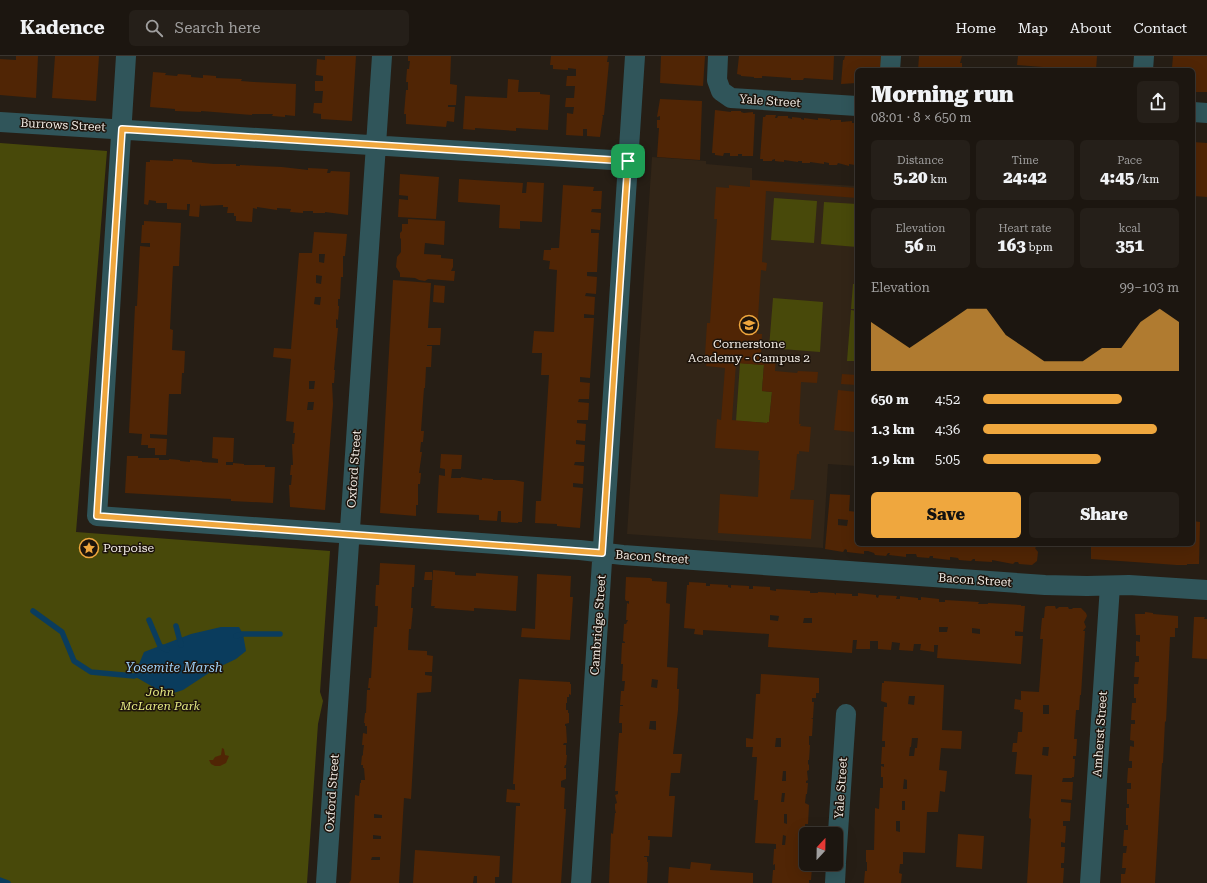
<!DOCTYPE html>
<html lang="en">
<head>
<meta charset="utf-8">
<style>
  body { margin:0; font-family:"Roboto Serif",serif; background:#251f19; color:#f1f3f6; height:100vh; display:flex; flex-direction:column; font-size:15px; white-space:nowrap }
  * { box-sizing:border-box; margin:0 }
  p { font-size:13px; color:#a09f9f }
  .icon { flex:none; width:22px; height:22px; fill:none; stroke:currentColor; stroke-width:2; stroke-linecap:round; stroke-linejoin:round }
  .map { position:relative; flex:1; overflow:hidden }
  .drawer { position:absolute; left:855px; top:12px; width:340px; height:478px; display:flex; flex-direction:column; background:#1c1610; border-radius:6px; box-shadow:0 4px 16px #0002,0 0 0 1px #3a3530 }
  .drawer>* { flex:none }
  .needle { width:26px; rotate:22deg }
  .buttons { position:absolute; left:799px; top:771px; display:grid; gap:8px }
  .buttons a { display:grid; place-items:center; width:44px; height:44px; border-radius:6px; background:#1c1610; box-shadow:0 4px 16px #0002,0 0 0 1px #3a3530; font-size:20px }
  .pin { position:absolute; display:grid; place-items:center; width:34px; height:34px; color:#fff; margin:-17px; border-radius:8px; box-shadow:0 2px 6px #0006 }
  .round { display:grid; place-items:center; flex:none; width:42px; height:42px; border-radius:6px; background:#251f19 }
  .overview { display:flex; align-items:center; justify-content:space-between; height:68px; padding:0 16px }
  h1 { font-size:22px; font-weight:800; line-height:30px }
  .figures { display:grid; grid-template-columns:repeat(3,1fr); gap:6px; height:68px; padding:4px 16px }
  .figures div { display:grid; align-content:center; border-radius:6px; background:#251f19; text-align:center }
  .figures b { font-size:17px; font-weight:800 }
  .figures small { font-size:11px; font-weight:400 }
  .figures p { font-size:11px }
  .chart { height:112px; padding:8px 16px }
  .chart p { display:flex; justify-content:space-between }
  .chart svg { width:100%; height:72px; margin-top:4px; fill:#efa73e; opacity:.7 }
  .cta { display:flex; gap:8px; margin-top:auto; padding:8px 16px }
  .cta a { flex:1; height:46px; border-radius:6px; background:#efa73e; color:#111; font-size:16px; font-weight:800; line-height:46px; text-align:center }
  .cta a+a { background:#251f19; color:#f1f3f6 }
  ul { padding:0 16px; list-style:none; font-size:13px }
  li { display:grid; grid-template-columns:64px 48px 1fr; align-items:center; height:30px }
  li i { height:10px; border-radius:5px; background:#efa73e }
  header { display:flex; align-items:center; gap:24px; box-sizing:border-box; height:56px; padding:0 20px; background:#1c1610; border-bottom:1px solid #3a3530 }
  header strong { font-size:19px }
  nav { display:flex; gap:22px; margin-inline-start:auto; font-size:14px }
  .search { width:280px; height:36px; background:#251f19; display:flex; align-items:center; gap:10px; box-sizing:border-box; padding:0 14px; border-radius:6px; color:#a09f9f; font-size:15px }
  .map>svg:first-child { display:block }
</style>
</head>
<body>
<header>
<strong>Kadence</strong>
<div class="search"><svg class="icon" aria-label="search" viewBox="0 0 24 24"><circle cx="10" cy="10" r="6"/><path d="M15 15l6 6"/></svg>Search here</div>
<nav><a>Home</a><a>Map</a><a>About</a><a>Contact</a></nav>
</header>
<div class="map">
<svg width="1207" height="827" viewBox="0 0 1207 827">
  <rect width="100%" height="100%" fill="#261e15"/>
  <path fill="#322517" d="M 652,101 L 706,105 L 706,108 L 752,112 L 752,124 L 857,130 L 857,410 L 828,408 L 823,492 L 627,478 Z"/>
  <path fill="#48490a" d="M 0,87 L 107,95 L 76,476 L 330,495 L 320,636 L 323,645 L 318,668 L 307,827 L 0,827 Z
    M 774,142 L 817,145 L 814,187 L 771,184 Z
    M 824,146 L 857,148 L 857,191 L 821,188 Z
    M 853,228 L 857,228 L 857,253 L 851,253 Z
    M 773,242 L 823,246 L 820,296 L 769,292 Z
    M 851,254 L 857,255 L 857,305 L 847,305 Z
    M 740,307 L 764,309 L 762,335 L 772,336 L 769,366 L 767,367 L 736,365 Z"/>
  <path fill="#0a3c5d" d="M 221,571 L 239,571 L 243,578 L 246,595 L 236,603 L 215,613 L 183,634 L 167,639 L 134,620 L 144,596 L 191,578 Z"/>
  <g fill="none" stroke-linecap="round" stroke-linejoin="round">
    <path stroke="#0a3c5d" stroke-width="5.5" d="M 33,555 L 62,576 L 74,605 L 91,616 L 134,620 L 141,617
      M 149,564 L 160,590 L 167,594
      M 176,570 L 181,589
      M 236,580 L 243,578 L 280,578
      M 0,824 L 8,827"/>
  </g>
  <path fill="#502505" fill-rule="evenodd" d="M 16,0 L 38,0 L 36,42 L 0,39 L 0,3 L 16,4 Z
    M 55,0 L 99,0 L 96,45 L 52,42 Z
    M 325,0 L 356,0 L 352,65 L 321,63 L 321,58 L 313,57 L 314,47 L 322,47 L 323,35 L 315,35 L 315,25 L 323,25 L 323,20 L 316,19 L 317,3 L 325,4 Z
    M 408,0 L 451,0 L 450,28 L 457,29 L 456,49 L 448,49 L 448,51 L 455,51 L 454,66 L 447,65 L 446,71 L 406,68 L 406,58 L 404,58 L 406,34 L 408,34 L 408,26 L 406,26 L 407,13 L 409,13 L 410,5 L 408,5 Z
    M 551,0 L 608,0 L 607,6 L 609,6 L 604,59 L 602,59 L 603,60 L 600,81 L 587,80 L 587,73 L 583,73 L 583,80 L 566,79 L 567,57 L 573,58 L 574,51 L 565,51 L 566,42 L 574,42 L 575,30 L 566,30 L 567,20 L 576,20 L 576,13 L 568,12 L 568,14 L 553,13 L 553,9 L 550,9 Z
    M 661,0 L 705,0 L 703,30 L 660,27 Z
    M 739,0 L 834,0 L 833,24 L 804,22 L 803,24 L 791,24 L 791,22 L 762,20 L 762,22 L 754,22 L 754,21 L 741,20 L 741,19 L 737,18 Z
    M 845,0 L 881,0 L 882,14 L 857,14 L 857,27 L 841,28 L 843,4 L 844,4 Z
    M 919,0 L 962,0 L 960,7 L 962,7 L 962,14 L 918,14 Z
    M 1018,0 L 1097,0 L 1096,14 L 1055,14 L 1055,12 L 1017,9 Z
    M 1173,0 L 1207,0 L 1207,36 L 1193,36 L 1193,14 L 1174,14 L 1174,12 L 1172,12 Z
    M 153,16 L 166,17 L 165,19 L 177,20 L 178,18 L 191,19 L 191,21 L 203,22 L 203,19 L 216,20 L 216,22 L 242,23 L 241,25 L 254,26 L 296,28 L 295,60 L 285,59 L 285,61 L 272,60 L 273,58 L 252,58 L 252,59 L 201,55 L 201,56 L 175,55 L 175,53 L 150,51 Z
    M 508,23 L 519,24 L 518,36 L 540,36 L 540,38 L 550,39 L 548,74 L 516,72 L 516,75 L 475,72 L 475,74 L 463,73 L 465,40 L 507,42 Z
    M 660,43 L 702,45 L 700,104 L 657,101 L 659,72 L 657,72 L 657,64 L 660,64 L 660,60 L 657,61 Z
    M 715,54 L 731,56 L 731,55 L 741,55 L 741,56 L 744,57 L 753,56 L 753,58 L 755,58 L 753,100 L 742,100 L 742,98 L 738,98 L 738,100 L 730,100 L 730,97 L 724,97 L 723,100 L 715,99 L 715,97 L 712,97 Z
    M 766,59 L 776,59 L 775,62 L 777,62 L 778,60 L 788,60 L 788,62 L 792,63 L 792,61 L 801,62 L 801,63 L 804,64 L 804,62 L 818,64 L 818,62 L 830,63 L 830,65 L 831,64 L 841,64 L 841,66 L 852,65 L 852,67 L 857,67 L 857,110 L 855,110 L 855,109 L 849,108 L 849,110 L 838,107 L 837,109 L 829,109 L 829,107 L 824,106 L 824,108 L 810,106 L 810,107 L 802,107 L 802,105 L 798,105 L 798,106 L 784,104 L 784,106 L 775,105 L 775,103 L 772,104 L 772,105 L 763,105 L 763,103 L 760,103 L 763,61 L 765,61 Z
    M 1193,86 L 1207,87 L 1207,141 L 1193,140 Z
    M 173,103 L 192,104 L 192,106 L 214,108 L 236,108 L 236,110 L 240,110 L 240,109 L 282,111 L 308,114 L 308,112 L 328,113 L 327,117 L 330,117 L 331,115 L 350,116 L 348,159 L 325,156 L 325,157 L 313,157 L 313,155 L 303,155 L 303,157 L 290,156 L 291,153 L 277,152 L 277,154 L 257,151 L 257,153 L 253,152 L 252,166 L 236,165 L 236,160 L 234,160 L 234,157 L 227,157 L 228,151 L 223,151 L 223,149 L 201,150 L 200,148 L 199,161 L 189,160 L 190,148 L 187,148 L 187,154 L 167,153 L 167,147 L 156,147 L 156,145 L 149,144 L 148,149 L 144,148 L 146,106 L 150,106 L 150,104 L 173,105 Z
    M 400,118 L 439,121 L 436,163 L 398,161 L 399,143 L 408,144 L 408,140 L 399,139 Z
    M 459,123 L 523,127 L 522,137 L 526,137 L 527,126 L 544,127 L 542,166 L 520,165 L 520,173 L 499,172 L 500,149 L 458,146 Z
    M 750,124 L 857,132 L 857,142 L 766,135 L 762,206 L 767,207 L 766,215 L 761,214 L 757,278 L 762,278 L 761,299 L 776,300 L 775,315 L 797,317 L 798,315 L 818,316 L 817,327 L 801,326 L 799,368 L 801,368 L 800,370 L 811,371 L 809,396 L 799,395 L 799,398 L 797,398 L 794,434 L 791,434 L 790,443 L 814,444 L 811,483 L 718,477 L 720,438 L 758,441 L 760,404 L 758,404 L 759,395 L 715,392 L 717,363 L 721,364 L 725,312 L 706,310 L 707,299 L 705,299 L 707,267 L 710,267 L 717,163 L 714,163 L 716,131 L 729,132 L 729,129 L 750,131 ZM 736,307 L 764,309 L 762,335 L 772,336 L 769,366 L 767,366 L 767,367 L 732,364 Z
    M 563,129 L 594,131 L 593,135 L 602,135 L 601,153 L 592,153 L 591,156 L 601,157 L 600,174 L 591,173 L 591,177 L 599,177 L 597,216 L 587,216 L 587,220 L 597,221 L 596,238 L 586,237 L 585,240 L 595,241 L 594,259 L 584,258 L 584,262 L 594,262 L 590,322 L 580,321 L 580,326 L 590,327 L 589,343 L 579,343 L 578,346 L 589,347 L 588,364 L 577,364 L 577,367 L 586,368 L 585,385 L 576,384 L 576,388 L 585,389 L 584,406 L 575,406 L 574,409 L 584,410 L 583,428 L 573,427 L 573,431 L 583,432 L 580,472 L 557,470 L 557,468 L 535,467 L 536,445 L 541,445 L 549,319 L 541,319 L 542,297 L 532,297 L 534,275 L 554,276 L 557,214 L 549,213 L 550,205 L 543,204 L 544,194 L 551,194 L 551,192 L 559,192 Z
    M 408,163 L 445,165 L 444,189 L 425,187 L 424,198 L 441,199 L 441,202 L 453,203 L 453,211 L 451,215 L 455,215 L 454,225 L 428,223 L 425,225 L 419,224 L 415,222 L 400,221 L 400,217 L 396,211 L 397,201 L 401,196 L 401,183 L 400,182 L 400,177 L 402,175 L 402,168 L 408,168 Z
    M 144,165 L 181,167 L 179,210 L 173,210 L 170,273 L 173,274 L 172,294 L 185,295 L 184,317 L 182,317 L 181,338 L 169,338 L 167,379 L 150,378 L 150,382 L 167,383 L 166,399 L 155,399 L 155,392 L 148,392 L 148,389 L 141,389 L 142,378 L 129,377 L 135,250 L 137,250 L 140,190 L 150,191 L 150,187 L 141,187 L 142,169 L 144,169 Z
    M 314,176 L 347,178 L 345,200 L 343,200 L 343,221 L 341,221 L 340,243 L 338,243 L 338,250 L 339,250 L 338,264 L 336,263 L 336,272 L 338,272 L 334,314 L 335,314 L 334,327 L 332,327 L 333,348 L 325,454 L 290,451 L 289,429 L 291,429 L 292,419 L 290,419 L 291,409 L 293,409 L 292,388 L 294,388 L 295,377 L 293,377 L 294,366 L 286,365 L 291,303 L 273,301 L 274,292 L 291,293 L 299,197 L 312,197 ZM 319,198 L 325,198 L 324,207 L 319,206 ZM 316,219 L 322,220 L 321,228 L 316,227 ZM 315,241 L 321,241 L 320,249 L 314,248 ZM 309,325 L 315,325 L 314,333 L 309,333 ZM 308,346 L 314,346 L 313,354 L 307,354 Z
    M 393,224 L 431,227 L 428,272 L 441,272 L 440,289 L 427,289 L 427,290 L 432,290 L 431,311 L 426,311 L 425,332 L 424,332 L 421,375 L 424,375 L 423,386 L 421,386 L 420,396 L 422,396 L 419,417 L 421,417 L 420,428 L 418,428 L 418,449 L 416,449 L 416,460 L 380,457 Z
    M 434,229 L 445,230 L 444,247 L 433,246 Z
    M 842,318 L 857,319 L 857,329 L 841,328 Z
    M 838,334 L 857,336 L 854,376 L 834,374 Z
    M 213,381 L 234,382 L 233,406 L 226,406 L 226,409 L 233,409 L 233,407 L 244,408 L 244,409 L 265,409 L 265,411 L 275,411 L 273,447 L 231,445 L 231,443 L 125,437 L 127,400 L 138,400 L 138,402 L 159,402 L 159,404 L 169,404 L 169,403 L 180,404 L 180,405 L 190,406 L 190,404 L 202,405 L 202,406 L 218,407 L 218,403 L 212,402 Z
    M 441,398 L 462,399 L 461,413 L 452,413 L 451,422 L 461,422 L 461,421 L 482,424 L 482,422 L 493,423 L 493,424 L 514,424 L 524,426 L 522,466 L 518,466 L 518,467 L 501,466 L 501,455 L 498,455 L 497,465 L 479,464 L 479,459 L 437,457 L 439,419 L 445,420 L 445,413 L 440,412 Z
    M 830,438 L 850,439 L 849,455 L 857,456 L 857,488 L 1039,488 L 1035,492 L 1038,496 L 1037,505 L 1032,509 L 1019,508 L 1018,506 L 1015,506 L 1013,508 L 992,504 L 992,506 L 975,505 L 975,503 L 973,503 L 971,505 L 959,504 L 958,502 L 951,501 L 950,501 L 950,504 L 933,502 L 933,500 L 930,500 L 929,502 L 917,501 L 916,498 L 906,498 L 906,501 L 889,499 L 890,497 L 888,497 L 886,500 L 875,499 L 874,497 L 868,495 L 864,495 L 864,498 L 847,496 L 847,494 L 845,493 L 843,496 L 825,493 ZM 838,463 L 848,464 L 847,470 L 838,469 Z
    M 1193,465 L 1200,466 L 1199,508 L 1187,508 L 1187,509 L 1177,509 L 1091,503 L 1091,488 L 1193,488 Z
    M 380,507 L 415,509 L 414,531 L 412,531 L 411,552 L 413,552 L 411,573 L 409,573 L 408,594 L 427,595 L 427,599 L 433,600 L 432,616 L 425,616 L 425,619 L 432,620 L 431,636 L 417,637 L 411,743 L 404,742 L 399,827 L 349,827 L 351,824 L 355,739 L 359,740 L 360,727 L 361,727 L 361,724 L 365,724 L 364,712 L 363,712 L 363,709 L 361,709 L 362,699 L 363,700 L 363,696 L 364,689 L 362,689 L 363,677 L 367,678 L 367,670 L 365,670 L 365,667 L 364,667 L 365,657 L 366,657 L 367,634 L 370,634 L 370,632 L 368,632 L 369,622 L 371,622 L 374,571 L 377,571 L 378,550 L 375,550 L 376,529 L 379,529 ZM 374,758 L 382,759 L 382,762 L 374,762 ZM 373,779 L 381,780 L 381,783 L 373,783 ZM 372,801 L 380,801 L 380,804 L 371,804 Z
    M 433,514 L 455,516 L 455,519 L 476,520 L 476,517 L 518,520 L 516,555 L 474,552 L 474,555 L 434,552 L 435,550 L 431,550 Z
    M 425,516 L 432,516 L 432,524 L 424,524 Z
    M 537,518 L 571,520 L 570,541 L 573,541 L 570,584 L 521,581 L 522,572 L 535,573 Z
    M 626,521 L 650,522 L 652,523 L 652,525 L 667,526 L 666,547 L 670,548 L 667,611 L 678,612 L 677,633 L 679,633 L 678,654 L 673,698 L 682,698 L 680,717 L 671,717 L 669,740 L 675,740 L 672,781 L 648,780 L 648,784 L 650,784 L 649,800 L 644,800 L 644,801 L 647,801 L 647,806 L 648,806 L 647,827 L 609,827 L 611,777 L 613,778 L 615,757 L 616,757 L 615,753 L 615,748 L 617,747 L 615,739 L 618,738 L 618,735 L 615,735 L 619,677 L 622,677 L 622,667 L 619,667 L 620,650 L 623,650 L 623,649 L 620,649 L 621,635 L 624,635 L 625,625 L 622,625 L 623,608 L 621,608 L 622,587 L 625,587 L 625,586 L 623,585 L 624,568 L 626,568 L 628,564 L 626,564 L 627,547 L 629,548 L 629,545 L 626,545 L 625,543 ZM 652,623 L 658,624 L 657,632 L 651,631 ZM 650,665 L 656,665 L 656,674 L 649,673 Z
    M 689,526 L 706,527 L 706,530 L 710,530 L 710,528 L 728,529 L 728,531 L 731,532 L 731,529 L 749,530 L 749,533 L 753,533 L 753,530 L 770,531 L 770,534 L 776,535 L 776,533 L 810,535 L 810,537 L 818,537 L 818,536 L 834,537 L 836,539 L 836,537 L 852,538 L 852,540 L 858,540 L 858,537 L 876,539 L 876,541 L 878,542 L 879,539 L 897,540 L 896,543 L 900,543 L 900,540 L 918,542 L 918,544 L 921,544 L 921,541 L 939,543 L 939,546 L 945,546 L 945,544 L 979,546 L 978,548 L 988,548 L 988,547 L 1021,549 L 1021,550 L 1025,550 L 1023,576 L 1015,575 L 1015,580 L 1023,580 L 1021,608 L 937,602 L 938,589 L 934,589 L 934,596 L 920,594 L 921,588 L 914,588 L 913,595 L 899,594 L 900,587 L 892,586 L 891,594 L 878,593 L 878,585 L 870,585 L 870,593 L 856,593 L 857,584 L 853,584 L 852,597 L 768,591 L 769,578 L 703,574 L 703,579 L 694,578 L 695,573 L 684,572 L 687,529 L 689,529 ZM 770,559 L 779,560 L 778,565 L 770,564 ZM 804,562 L 812,562 L 812,567 L 803,567 ZM 939,571 L 948,571 L 947,576 L 939,576 ZM 972,572 L 980,573 L 980,578 L 972,577 Z
    M 1047,550 L 1055,550 L 1056,553 L 1058,552 L 1059,551 L 1068,551 L 1069,553 L 1072,553 L 1073,552 L 1081,552 L 1086,557 L 1087,560 L 1084,566 L 1086,571 L 1083,575 L 1085,575 L 1081,639 L 1080,639 L 1079,654 L 1076,654 L 1074,683 L 1077,683 L 1076,700 L 1073,700 L 1073,703 L 1075,703 L 1074,721 L 1072,721 L 1072,722 L 1063,722 L 1062,726 L 1073,726 L 1072,744 L 1061,743 L 1061,746 L 1071,747 L 1070,765 L 1063,765 L 1063,770 L 1066,770 L 1065,787 L 1061,786 L 1061,791 L 1065,791 L 1064,807 L 1061,807 L 1061,812 L 1064,812 L 1063,827 L 1027,827 L 1031,763 L 1029,762 L 1032,719 L 1015,718 L 1017,696 L 1012,696 L 1013,687 L 1017,687 L 1018,676 L 1022,676 L 1023,656 L 1020,656 L 1020,654 L 1014,653 L 1015,643 L 1021,644 L 1021,635 L 1039,636 L 1043,583 L 1040,583 L 1042,562 L 1044,562 L 1045,551 ZM 1043,649 L 1049,649 L 1049,658 L 1043,658 ZM 1043,691 L 1049,691 L 1048,700 L 1042,699 Z
    M 1145,556 L 1153,557 L 1153,558 L 1178,560 L 1178,572 L 1175,572 L 1175,581 L 1170,581 L 1166,666 L 1165,665 L 1163,707 L 1162,707 L 1155,827 L 1121,827 L 1121,818 L 1125,818 L 1126,812 L 1122,812 L 1123,797 L 1126,797 L 1127,790 L 1123,790 L 1124,774 L 1128,774 L 1128,769 L 1126,769 L 1126,752 L 1129,752 L 1129,748 L 1127,748 L 1127,733 L 1131,733 L 1131,727 L 1127,727 L 1128,712 L 1132,712 L 1132,705 L 1129,705 L 1130,690 L 1134,691 L 1134,685 L 1130,684 L 1131,668 L 1135,668 L 1135,664 L 1131,664 L 1132,647 L 1136,647 L 1136,642 L 1134,642 L 1134,628 L 1138,628 L 1139,621 L 1134,621 L 1135,606 L 1139,606 L 1139,600 L 1136,600 L 1136,585 L 1140,586 L 1140,579 L 1136,579 L 1135,558 L 1145,558 Z
    M 1194,561 L 1205,561 L 1204,563 L 1207,563 L 1207,603 L 1192,602 Z
    M 761,618 L 819,622 L 819,637 L 816,637 L 816,642 L 812,642 L 812,646 L 814,646 L 813,662 L 811,662 L 813,663 L 812,680 L 809,680 L 809,689 L 810,689 L 809,704 L 808,704 L 808,708 L 809,709 L 809,714 L 807,715 L 808,724 L 806,725 L 806,727 L 808,727 L 807,738 L 806,738 L 805,747 L 809,749 L 808,768 L 805,768 L 805,770 L 807,770 L 806,789 L 804,789 L 806,790 L 806,808 L 810,808 L 810,811 L 812,811 L 811,824 L 809,824 L 809,827 L 772,827 L 773,814 L 775,814 L 775,808 L 773,809 L 774,793 L 776,793 L 776,788 L 755,787 L 758,744 L 754,744 L 757,701 L 752,701 L 753,691 L 746,691 L 746,682 L 753,683 L 756,638 L 760,638 ZM 776,682 L 781,682 L 781,691 L 775,691 ZM 783,715 L 786,715 L 786,725 L 782,725 ZM 782,737 L 785,737 L 784,746 L 781,746 ZM 784,758 L 787,758 L 787,768 L 784,767 ZM 783,779 L 786,780 L 785,789 L 782,789 Z
    M 519,623 L 570,626 L 570,628 L 571,628 L 571,639 L 569,638 L 569,641 L 567,641 L 567,647 L 566,647 L 566,654 L 568,654 L 568,657 L 569,657 L 569,667 L 565,668 L 565,670 L 566,670 L 567,687 L 564,687 L 563,689 L 566,689 L 566,699 L 567,699 L 566,709 L 565,709 L 564,712 L 566,712 L 566,723 L 561,725 L 561,731 L 565,732 L 564,753 L 566,753 L 561,827 L 512,827 L 516,750 L 520,750 L 520,747 L 506,746 L 507,733 L 515,734 L 515,728 L 513,728 Z
    M 884,625 L 944,629 L 942,674 L 962,675 L 961,693 L 941,692 L 939,714 L 947,715 L 945,736 L 940,735 L 938,756 L 927,756 L 925,797 L 903,796 L 903,808 L 900,808 L 899,817 L 902,818 L 901,827 L 864,827 L 865,815 L 867,815 L 867,806 L 866,806 L 866,794 L 874,794 L 875,752 L 879,753 L 880,732 L 883,732 L 883,721 L 881,721 L 881,710 L 884,711 L 884,708 L 881,708 L 882,691 L 885,691 L 885,685 L 882,685 L 884,651 L 887,651 L 887,647 L 881,645 L 882,627 L 884,627 ZM 909,640 L 915,640 L 914,649 L 908,648 ZM 912,682 L 918,682 L 917,692 L 915,692 L 914,700 L 909,700 L 910,691 L 911,691 ZM 904,723 L 907,724 L 907,733 L 903,733 ZM 902,745 L 905,745 L 905,754 L 902,754 ZM 896,765 L 900,765 L 900,776 L 896,775 Z
    M 222,692 L 224,693 L 225,699 L 229,700 L 226,707 L 220,710 L 215,710 L 211,708 L 209,704 L 213,704 L 215,701 L 221,699 Z
    M 958,778 L 984,780 L 982,813 L 956,811 Z
    M 415,794 L 500,800 L 499,821 L 495,821 L 495,827 L 477,827 L 477,820 L 474,820 L 473,827 L 413,827 Z
    M 691,806 L 711,808 L 710,814 L 753,817 L 753,827 L 668,827 L 669,811 L 690,813 Z"/>
  <g fill="none" stroke-linecap="round" stroke-linejoin="round">
    <path stroke="#30555a" stroke-width="20" d="M 126,0 L 97,460 L 580,494 L 623,499 L 1045,529 L 1087,530 L 1129,529 L 1207,534
      M 718,0 L 717,24 L 721,35 L 731,42 L 857,50
      M 890,14 L 891,0
      M 1143,14 L 1144,0
      M 1193,56 L 1207,57
      M 0,66 L 628,105
      M 836,806 L 846,658
      M 326,827 L 382,0
      M 581,827 L 635,0
      M 835,827 L 836,808
      M 1090,827 L 1110,530"/>
  </g>
  <g fill="none" stroke-linecap="round" stroke-linejoin="round">
    <defs>
      <path id="route" d="M 122,73 L 628,105 L 602,497 L 97,460 Z"/>
    </defs>
    <use href="#route" stroke="#fff" stroke-width="8"/>
    <use href="#route" stroke="#efa73e" stroke-width="5"/>
  </g>
  <defs>
    <symbol id="school-ring" viewBox="-11 -11 22 22"><circle r="9.5" fill="#1d140c" stroke="#efa73e" stroke-width="1.5"/><path d="M0-5L7-2L0 1L-7-2ZM-4 1L0 2.5L4 1V4Q0 6-4 4Z" fill="#efa73e"/></symbol>
    <symbol id="sight-ring" viewBox="-11 -11 22 22"><circle r="9.5" fill="#1d140c" stroke="#efa73e" stroke-width="1.5"/><path d="M0-6L1.8-2.2L6-1.7L2.9 1.2L3.7 5.4L0 3.3L-3.7 5.4L-2.9 1.2L-6-1.7L-1.8-2.2Z" fill="#efa73e"/></symbol>
  </defs>
  <g fill-rule="evenodd">
    <use href="#school-ring" x="738" y="258" width="22" height="22"/>
    <use href="#sight-ring" x="78" y="481" width="22" height="22"/>
  </g>
  <g text-anchor="middle" dominant-baseline="central" stroke-width="3" stroke-linejoin="round" paint-order="stroke">
    <g font-size="12" fill="#f0eae3" stroke="#1d140c">
      <text transform="translate(770 45) rotate(4)">Yale Street</text>
      <text transform="translate(63 69) rotate(3)">Burrows Street</text>
      <text transform="translate(354 413) rotate(-86)">Oxford Street</text>
      <text transform="translate(652 501) rotate(4)">Bacon Street</text>
      <text transform="translate(975 524) rotate(4)">Bacon Street</text>
      <text transform="translate(598 569) rotate(-86)">Cambridge Street</text>
      <text transform="translate(1100 678) rotate(-86)">Amherst Street</text>
      <text transform="translate(841 732) rotate(-86)">Yale Street</text>
      <text transform="translate(332 737) rotate(-86)">Oxford Street</text>
    </g>
    <g font-size="12" fill="#f0eae3" stroke="#1d140c">
      <text x="749" y="288">Cornerstone<tspan x="749" dy="14">Academy - Campus 2</tspan></text>
      <text x="103" y="492" text-anchor="start">Porpoise</text>
    </g>
    <g font-size="12" font-style="italic" fill="#e4e882" stroke="#1d140c">
      <text x="160" y="636">John<tspan x="160" dy="14">McLaren Park</tspan></text>
    </g>
    <g font-size="13" font-style="italic" fill="#9bccf3" stroke="#1d140c">
      <text x="174" y="611">Yosemite Marsh</text>
    </g>
  </g>
</svg>
<div class="buttons">
<a><svg class="needle" viewBox="-14 -14 28 28"><path d="M0-13l5 13h-10z" fill="#e53935"/><path d="M0 13l5-13h-10z" fill="#a09f9f"/></svg></a>
</div>
<div class="pin" style="left:628px;top:105px;background:#1e9e55"><svg class="icon" aria-label="arrive" viewBox="0 0 24 24"><path d="M6 21V4h12l-3 4 3 4H6"/></svg></div>
<section class="drawer">
<div class="overview"><div><h1>Morning run</h1><p>08:01 · 8 × 650 m</p></div><a class="round"><svg class="icon" aria-label="share" viewBox="0 0 24 24"><path d="M12 15V3M7 8l5-5 5 5M5 13v7h14v-7"/></svg></a></div>
<div class="figures">
<div><p>Distance</p><b>5.20<small> km</small></b></div>
<div><p>Time</p><b>24:42</b></div>
<div><p>Pace</p><b>4:45<small> /km</small></b></div>
</div>
<div class="figures">
<div><p>Elevation</p><b>56<small> m</small></b></div>
<div><p>Heart rate</p><b>163<small> bpm</small></b></div>
<div><p>kcal</p><b>351</b></div>
</div>
<div class="chart"><p><span>Elevation</span>99–103 m</p>
<svg viewBox="0 0 160 44" preserveAspectRatio="none"><path d="M0 44V14L10 22L20 30L30 22L40 14L50 6L60 6L70 22L80 30L90 38L100 38L110 38L120 30L130 30L140 14L150 6L160 14V44z"/></svg>
</div>
<ul>
<li><b>650 m</b>4:52<i style="width:71%"></i></li>
<li><b>1.3 km</b>4:36<i style="width:89%"></i></li>
<li><b>1.9 km</b>5:05<i style="width:60%"></i></li>
</ul>
<div class="cta"><a>Save</a><a>Share</a></div>
</section>
</div>
</body>
</html>
